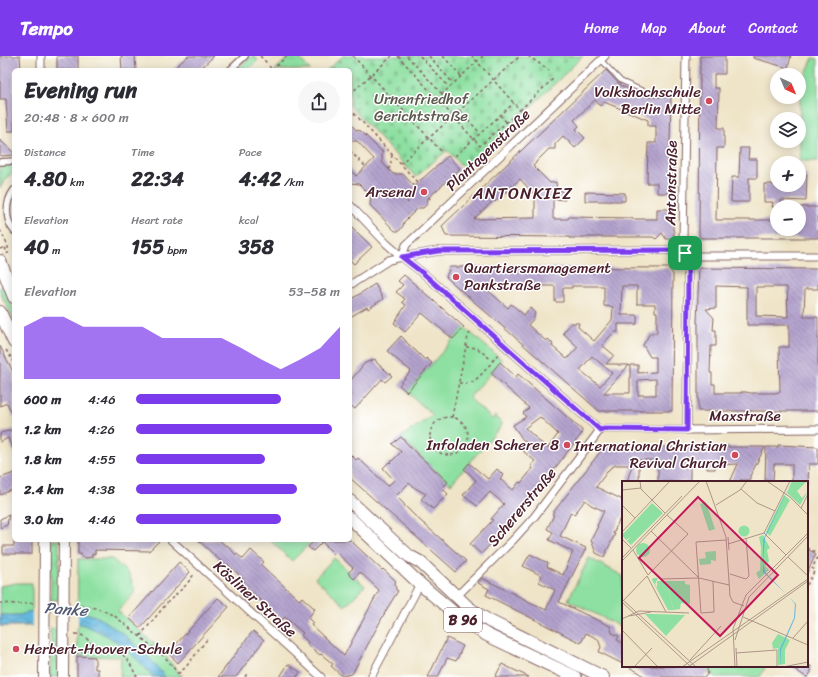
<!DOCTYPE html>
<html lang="en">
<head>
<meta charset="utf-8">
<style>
  body { margin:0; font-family:Sriracha,sans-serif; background:#f7f7f7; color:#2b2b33; height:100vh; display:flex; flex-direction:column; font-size:15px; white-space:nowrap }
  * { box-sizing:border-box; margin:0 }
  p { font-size:13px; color:#7c7c81 }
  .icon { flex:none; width:22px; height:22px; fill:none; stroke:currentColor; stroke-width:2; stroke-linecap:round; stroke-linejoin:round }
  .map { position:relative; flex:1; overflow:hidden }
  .side { position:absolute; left:12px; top:12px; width:340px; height:474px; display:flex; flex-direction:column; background:#fff; border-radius:6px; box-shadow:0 2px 10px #0003 }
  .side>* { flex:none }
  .needle { width:26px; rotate:136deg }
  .fabs { position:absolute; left:770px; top:12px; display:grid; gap:8px }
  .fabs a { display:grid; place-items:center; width:36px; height:36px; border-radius:50%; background:#fff; box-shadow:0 2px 10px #0003; font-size:20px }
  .pin { position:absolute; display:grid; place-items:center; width:34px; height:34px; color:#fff; margin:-17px; border-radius:8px; box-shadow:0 2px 6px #0006 }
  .round { display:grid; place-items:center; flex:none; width:42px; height:42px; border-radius:21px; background:#f7f7f7 }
  .headline { display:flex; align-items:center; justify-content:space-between; height:68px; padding:0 12px }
  h1 { font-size:22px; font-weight:700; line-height:30px }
  .figures { display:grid; grid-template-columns:repeat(3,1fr); gap:6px; height:68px; padding:4px 12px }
  .figures div { display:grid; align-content:center }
  .figures b { font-size:20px; font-weight:700 }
  .figures small { font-size:11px; font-weight:400 }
  .figures p { font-size:11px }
  .chart { height:112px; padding:8px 12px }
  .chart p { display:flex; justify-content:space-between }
  .chart svg { width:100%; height:72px; margin-top:4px; fill:#7c3aed; opacity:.7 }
  ul { padding:0 12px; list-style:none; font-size:13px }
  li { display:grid; grid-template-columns:64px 48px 1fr; align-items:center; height:30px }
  li i { height:10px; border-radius:5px; background:#7c3aed }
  header { display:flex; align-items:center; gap:24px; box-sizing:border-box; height:56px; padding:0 20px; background:#7c3aed; color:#fff }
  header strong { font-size:19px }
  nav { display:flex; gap:22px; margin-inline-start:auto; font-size:14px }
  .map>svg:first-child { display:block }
</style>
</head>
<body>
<header>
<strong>Tempo</strong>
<nav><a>Home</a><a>Map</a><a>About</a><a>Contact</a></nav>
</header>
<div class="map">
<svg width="818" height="621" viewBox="0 0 818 621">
  <defs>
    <pattern id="grass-tufts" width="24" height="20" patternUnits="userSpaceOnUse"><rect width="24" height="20" fill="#8de0a1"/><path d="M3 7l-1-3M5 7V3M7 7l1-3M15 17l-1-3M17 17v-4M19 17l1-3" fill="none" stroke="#7bc08b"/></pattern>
    <pattern id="cemetery-stones" width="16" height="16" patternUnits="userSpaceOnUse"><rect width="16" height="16" fill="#8de0a1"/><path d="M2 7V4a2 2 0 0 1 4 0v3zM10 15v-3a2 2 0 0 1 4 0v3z" fill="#7bc08b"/></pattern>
    <pattern id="water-waves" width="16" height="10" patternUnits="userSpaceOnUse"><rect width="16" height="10" fill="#62b8de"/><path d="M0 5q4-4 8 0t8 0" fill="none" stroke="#5395b4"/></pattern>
    <pattern id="building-back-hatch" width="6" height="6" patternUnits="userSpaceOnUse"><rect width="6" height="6" fill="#b3a3cd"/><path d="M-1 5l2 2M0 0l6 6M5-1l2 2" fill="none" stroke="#9484a7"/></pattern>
  </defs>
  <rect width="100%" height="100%" fill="#fff"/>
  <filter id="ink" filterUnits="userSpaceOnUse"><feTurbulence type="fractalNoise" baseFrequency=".025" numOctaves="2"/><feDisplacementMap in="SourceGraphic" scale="8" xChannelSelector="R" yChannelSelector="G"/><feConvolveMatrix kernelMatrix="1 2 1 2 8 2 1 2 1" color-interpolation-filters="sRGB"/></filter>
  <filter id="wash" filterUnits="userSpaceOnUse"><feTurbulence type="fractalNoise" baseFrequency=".012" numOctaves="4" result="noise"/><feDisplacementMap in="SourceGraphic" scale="16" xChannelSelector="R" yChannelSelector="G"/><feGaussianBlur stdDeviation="0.9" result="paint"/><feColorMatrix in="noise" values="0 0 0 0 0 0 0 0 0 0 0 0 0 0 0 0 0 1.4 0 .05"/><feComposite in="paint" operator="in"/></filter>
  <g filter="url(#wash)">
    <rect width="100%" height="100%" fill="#efe4c7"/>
    <path fill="url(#grass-tufts)" stroke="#6c8066" d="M 252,0 L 254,0 L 258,4 L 248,14 L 244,14 L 240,11 Z
      M 290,0 L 298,1 L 310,14 L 275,14 Z
      M 14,109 L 14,116 L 7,121 L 0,132 L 0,110 Z
      M 3,230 L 14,255 L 14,265 L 0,236 L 0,231 Z
      M 51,484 L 59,484 L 59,544 L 51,544 Z
      M 51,570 L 58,570 L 58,621 L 50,621 Z"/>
    <path fill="url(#cemetery-stones)" stroke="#6c8066" d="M 343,0 L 583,0 L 466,114 L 448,95 L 446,95 L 416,121 L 350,50 L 350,14 L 327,14 Z"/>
    <path fill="#8de0a1" stroke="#6c8066" d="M 813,2 L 818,3 L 818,105 L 800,105 L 800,31 Z
      M 464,271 L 502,304 L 469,342 L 492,363 L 496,360 L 502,369 L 451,428 L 428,408 L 401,381 L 433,359 L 407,336 Z
      M 270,484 L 313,484 L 292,505 Z
      M 334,502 L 365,530 L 345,550 L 315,522 Z
      M 589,502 L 623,520 L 623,572 L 568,544 Z
      M 78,503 L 112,503 L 129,518 L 135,536 L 118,555 L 160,593 L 182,621 L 120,621 L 121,601 L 77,600 Z
      M 17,527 L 32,527 L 32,570 L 0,570 L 0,530 Z
      M 695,610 L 766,610 L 760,621 L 716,621 Z"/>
    <path fill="url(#water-waves)" stroke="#566c84" d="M 32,555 L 82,556 L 98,561 L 122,577 L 139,592 L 147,599 L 165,621 L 153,621 C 137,602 121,586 98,575 C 93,573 87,570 81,568 L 0,570 L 0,559 L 20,559 Z"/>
    <path fill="#efe4c7" d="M 32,553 L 78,553 L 78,571 L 32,572 Z"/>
    <g id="blocks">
      <path fill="url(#building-back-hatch)" fill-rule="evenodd" d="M 0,0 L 20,0 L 21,14 L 14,14 L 14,75 L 8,75 L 6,43 L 0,43 Z
        M 57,0 L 78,0 L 78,14 L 57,14 Z
        M 121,0 L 135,0 L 136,14 L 122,14 Z
        M 188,0 L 214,0 L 199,14 L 172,14 Z
        M 700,0 L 725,0 L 725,18 L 714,18 L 714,32 L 719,32 L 718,72 L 724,72 L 724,92 L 717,92 L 716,164 L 777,164 L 777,173 L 799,173 L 800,151 L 818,151 L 818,182 L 701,182 L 699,179 Z
        M 753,0 L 791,0 L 788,12 L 753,2 Z
        M 606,14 L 621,30 L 648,41 L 671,41 L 670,87 L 674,87 L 673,132 L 672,132 L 671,137 L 657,137 L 657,127 L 647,127 L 648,87 L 656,87 L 656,70 L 648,70 L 648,64 L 604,46 L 600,50 L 595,44 L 574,64 L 579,70 L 576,73 L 585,82 L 575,92 L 563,80 L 555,88 L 555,93 L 549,93 L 536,106 L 536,107 L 533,110 L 550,127 L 556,126 L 557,135 L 565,135 L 565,144 L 553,143 L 553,163 L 568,163 L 569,161 L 632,162 L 632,163 L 657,163 L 657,153 L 673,153 L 673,174 L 674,175 L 674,183 L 666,183 L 662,177 L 656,183 L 653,181 L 581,181 L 581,182 L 569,182 L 569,181 L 446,180 L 442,170 ZM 520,123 L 533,137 L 535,142 L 535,162 L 474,163 L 494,144 L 495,146 Z
        M 350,67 L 356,74 L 361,75 L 382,96 L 382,95 L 382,106 L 393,118 L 403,118 L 414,130 L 448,100 L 460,113 L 428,142 L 427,148 L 423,152 L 418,152 L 404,166 L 403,170 L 399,175 L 395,175 L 370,149 L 371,140 L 359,128 L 350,127 L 350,113 L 356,120 L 374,103 L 357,85 L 350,85 Z
        M 0,84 L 14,97 L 14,99 L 0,100 Z
        M 740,92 L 749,92 L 748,103 L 757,103 L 757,122 L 749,122 L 749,146 L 731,146 L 732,121 L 739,121 Z
        M 799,118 L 807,118 L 806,145 L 781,144 L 781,151 L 772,151 L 773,146 L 764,146 L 764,128 L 772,128 L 772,129 L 799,129 Z
        M 585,136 L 625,137 L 625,145 L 585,145 Z
        M 350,169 L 372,191 L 354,208 L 350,204 Z
        M 450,211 L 668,212 L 673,218 L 672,355 L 599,355 L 446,221 ZM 482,229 L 539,229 L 539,230 L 555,230 L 555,246 L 563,246 L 563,232 L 572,232 L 572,230 L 604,230 L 604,250 L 613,251 L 612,264 L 594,285 L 578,271 L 579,267 L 571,267 L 563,277 L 578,291 L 567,303 L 552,290 L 553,288 L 548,283 L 546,285 L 528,269 L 534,262 L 534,259 L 535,257 L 530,252 L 524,259 L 511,248 L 508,252 ZM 622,230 L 637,230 L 637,248 L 655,248 L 655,256 L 657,256 L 657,277 L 650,277 L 643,289 L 650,301 L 656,301 L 656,316 L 638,317 L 638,309 L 630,309 L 630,337 L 604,337 L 629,309 L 618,309 L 618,308 L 606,308 L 614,299 L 602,289 L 614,276 L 618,276 L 618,268 L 637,268 L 637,259 L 621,259 ZM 592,300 L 612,317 L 600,330 L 580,314 ZM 656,323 L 656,339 L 638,339 L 638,324 Z
        M 699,212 L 818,213 L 818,233 L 805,233 L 804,261 L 818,261 L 818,355 L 698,355 L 698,267 L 697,267 ZM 716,230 L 747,231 L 747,269 L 789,269 L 789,291 L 779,291 L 780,336 L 774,337 L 750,337 L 746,336 L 741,336 L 742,337 L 715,337 L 715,328 L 712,328 L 712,317 L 710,317 L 711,290 L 716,290 L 716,274 L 713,274 L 714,262 L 706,253 L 716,252 ZM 756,231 L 787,231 L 788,261 L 756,260 Z
        M 404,219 L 464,271 L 453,283 L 422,257 L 405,276 L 394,267 L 406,249 L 402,246 L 405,243 L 396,236 L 403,229 L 398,225 Z
        M 375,228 L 383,243 L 368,253 L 367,251 L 350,261 L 350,244 Z
        M 401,280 L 406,285 L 406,286 L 416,295 L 425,304 L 426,302 L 432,307 L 407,336 L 399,329 L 411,315 L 387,295 Z
        M 0,290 L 14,318 L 14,362 L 7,347 L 0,350 Z
        M 375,303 L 377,307 L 392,320 L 385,326 L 382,323 L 355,353 L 350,349 L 350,325 L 365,307 Z
        M 500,306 L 516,321 L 518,318 L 582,374 L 582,377 L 519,459 L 481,498 L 470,488 L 493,464 L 491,463 L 504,448 L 490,436 L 477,450 L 463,439 L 476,424 L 464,413 L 469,407 L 488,423 L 497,413 L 503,419 L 500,423 L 513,434 L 519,426 L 521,427 L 533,412 L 531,410 L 535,405 L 524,396 L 524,394 L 529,388 L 523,384 L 513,369 L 526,361 L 523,357 L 529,352 L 491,317 ZM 540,361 L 558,378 L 548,392 L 536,383 L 537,383 L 525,372 Z
        M 14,373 L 14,396 L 8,382 L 0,386 L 0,378 L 1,377 Z
        M 401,381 L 414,395 L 448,426 L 442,432 L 448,438 L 433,453 L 421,443 L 426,438 L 415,432 L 409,427 L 396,440 L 404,448 L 404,449 L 415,460 L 466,505 L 456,516 L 350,422 L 350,398 L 356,404 L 358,402 L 388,430 L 394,424 L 383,412 L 389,406 L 390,407 L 401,396 L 392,388 Z
        M 778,389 L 818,391 L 818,408 L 809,408 L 808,426 L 792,426 L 792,408 L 774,408 L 773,424 L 765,424 L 766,391 L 778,391 Z
        M 604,391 L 765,391 L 750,420 L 750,424 L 740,424 L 739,426 L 730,426 L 738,408 L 715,409 L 715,413 L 707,413 L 707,409 L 690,409 L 690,426 L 658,426 L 658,404 L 639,404 L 639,426 L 627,426 L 632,409 L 616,409 L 610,412 L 596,431 L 621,443 L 621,444 L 623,445 L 623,459 L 621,462 L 620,462 L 613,478 L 615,478 L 604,501 L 596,497 L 591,484 L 598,470 L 597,470 L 604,455 L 591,449 L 585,444 L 574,459 L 571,456 L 560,480 L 586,492 L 559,546 L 610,570 L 612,577 L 619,580 L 617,584 L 623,587 L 623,608 L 599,596 L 601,591 L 598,583 L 586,577 L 581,587 L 486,539 L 489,533 L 478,527 L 482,522 L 546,554 L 555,534 L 539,526 L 542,520 L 523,510 L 530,498 L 548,507 L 547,511 L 563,519 L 573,496 L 549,484 L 553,476 L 547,473 L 554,459 L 552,458 Z
        M 14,417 L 14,430 L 13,430 L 13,433 L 0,439 L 0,422 Z
        M 9,459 L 7,469 L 0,472 L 0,463 Z
        M 14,484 L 32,484 L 32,498 L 3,498 L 3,490 L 14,490 Z
        M 78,484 L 160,484 L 149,495 L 95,494 L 95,498 L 92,498 L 92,501 L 86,502 L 81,501 L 81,498 L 78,498 Z
        M 198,484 L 219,484 L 226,490 L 227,489 L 236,499 L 237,498 L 243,503 L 251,494 L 264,506 L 261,509 L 299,544 L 302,541 L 315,553 L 308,562 L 313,567 L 311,569 L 344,600 L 379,534 L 360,516 L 354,523 L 348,517 L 353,512 L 337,497 L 335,499 L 322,486 L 313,495 L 308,491 L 315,484 L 350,484 L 382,514 L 383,513 L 396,525 L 395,526 L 396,534 L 398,535 L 388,551 L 352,618 L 342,620 L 331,610 L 333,608 L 321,598 L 320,599 L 307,588 L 308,586 L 301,579 L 303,577 L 285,561 L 282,564 L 242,528 L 245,525 L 228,508 L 226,510 Z
        M 807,493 L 816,498 L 807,517 Z
        M 179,506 L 190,516 L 140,572 L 129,562 Z
        M 218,542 L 229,551 L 178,607 L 168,597 Z
        M 253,575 L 264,584 L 236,621 L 218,621 Z
        M 447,582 L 463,590 L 456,605 L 447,602 L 438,621 L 428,621 Z
        M 77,600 L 95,601 L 95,613 L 98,613 L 98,621 L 77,621 Z
        M 288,608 L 300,616 L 297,621 L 280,621 Z
        M 502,608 L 512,613 L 529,621 L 495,621 Z
        M 627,610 L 706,610 L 708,617 L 705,621 L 646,621 L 641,618 L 640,617 Z
        M 790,610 L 811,610 L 811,616 L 808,621 L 806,621 Z"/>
    </g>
  </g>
  <g filter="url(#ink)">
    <use href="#blocks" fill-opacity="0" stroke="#846462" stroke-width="1"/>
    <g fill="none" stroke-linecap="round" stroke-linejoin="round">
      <defs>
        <path id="service" d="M 601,4 L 621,25 L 651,38 L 685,38"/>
        <path id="pedestrian" d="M 230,14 L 245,0
          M 0,106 L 14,105
          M 14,134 C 5,146 5,164 14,175
          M 600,374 L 605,373 L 687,374"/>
        <path id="minor" d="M 41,0 L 41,14
          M 686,0 L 683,186 L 688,209 L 687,374 L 818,373
          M 350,149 L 387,188 L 402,201 L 424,218 L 600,374 L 534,461 L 514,483 L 457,540
          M 402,201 L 406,189 L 419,177 L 605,0
          M 350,229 L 389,204 L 402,201 L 438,195 L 676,194 L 696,200 L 818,200
          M 171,484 L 321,621
          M 371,621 L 420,528"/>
        <path id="secondary" d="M 44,621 L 45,484
          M 63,621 L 64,484"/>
        <path id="primary" d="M 0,205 L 14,241
          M 0,256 L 14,286
          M 350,445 L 409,500 L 420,506 L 469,552 L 489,565 L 603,621
          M 350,462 L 420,528 L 465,566 L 487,579 L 575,621"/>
      </defs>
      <use href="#service" stroke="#846462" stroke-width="5.5"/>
      <use href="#pedestrian" stroke="#846462" stroke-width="8"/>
      <use href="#minor" stroke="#846462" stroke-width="9"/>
      <use href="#secondary" stroke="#846462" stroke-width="12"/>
      <use href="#primary" stroke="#846462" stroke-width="14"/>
      <path stroke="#846462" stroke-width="1.5" stroke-dasharray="3 3" stroke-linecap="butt" d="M 260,0 L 267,7
        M 353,0 L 441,95
        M 398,0 L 480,90 L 520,54 L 472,0
        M 407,0 L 442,38
        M 420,0 L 449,31
        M 429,0 L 453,27
        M 443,0 L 461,20
        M 528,0 L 549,14
        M 269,10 L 272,14
        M 272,14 L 287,0
        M 350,38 L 392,0
        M 437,43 L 483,0
        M 520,54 L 555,21
        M 460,55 L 480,77
        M 350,59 L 353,56 L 418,127
        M 500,59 L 507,67
        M 350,95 L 366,111
        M 455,100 L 514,47
        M 400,108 L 520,0
        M 388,113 L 390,111 L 392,99
        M 428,141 L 432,144
        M 408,147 L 407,145 L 410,143
        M 0,174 L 8,190 L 8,198
        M 0,193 L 5,191 L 7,198
        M 466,291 L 477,292 L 493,305
        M 6,294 L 14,306
        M 459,327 C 463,327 468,328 472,326 C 480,322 492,306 498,298
        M 452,361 L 468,280 L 470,277
        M430 380a19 19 0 1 1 38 0a19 19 0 1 1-38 0Z
        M 807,492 L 818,497
        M 807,529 L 815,514 L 812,512 L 818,501
        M 0,547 L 15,548 L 34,547
        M 75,547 C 90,550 102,553 116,561 L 165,601 L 181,621
        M 75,578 C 88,578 91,591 101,595 C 108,598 116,598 123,599 L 128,604 L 137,621
        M 140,580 L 167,547 L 186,529 L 195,517
        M 75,597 C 82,597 88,594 94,589
        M 178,618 L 186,611 L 208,582
        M 245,621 L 248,616"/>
      <use href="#service" stroke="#fff" stroke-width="3.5"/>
      <use href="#pedestrian" stroke="#fff" stroke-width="5.5"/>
      <use href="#minor" stroke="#fff" stroke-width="7"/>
      <use href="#secondary" stroke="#fff" stroke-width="10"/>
      <use href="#primary" stroke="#fff" stroke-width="12"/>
    </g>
  </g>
  <g fill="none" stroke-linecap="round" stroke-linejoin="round" filter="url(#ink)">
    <defs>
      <path id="route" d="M 676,194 L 685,197 L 688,210 L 687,374 L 605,373 L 600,374 L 424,218 L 402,201 L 438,195 Z"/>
    </defs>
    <use href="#route" stroke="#fff" stroke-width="8"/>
    <use href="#route" stroke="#7c3aed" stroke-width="5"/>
  </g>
  <g fill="#d1495b" stroke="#fff" stroke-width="1.5">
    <circle cx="709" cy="45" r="4"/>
    <circle cx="424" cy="136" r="4"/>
    <circle cx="456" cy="221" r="4"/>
    <circle cx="567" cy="389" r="4"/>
    <circle cx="735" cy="399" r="4"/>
    <circle cx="16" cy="593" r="4"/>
  </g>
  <g text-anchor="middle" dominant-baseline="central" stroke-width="3" stroke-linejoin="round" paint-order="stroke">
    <rect fill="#fff" stroke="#80626b" stroke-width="1" x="444" y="552" width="38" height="24" rx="3"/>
    <g font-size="14" font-weight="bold" fill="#4a1f2b">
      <text x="463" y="564">B 96</text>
    </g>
    <g font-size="15" fill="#4a1f2b" stroke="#fff" text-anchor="end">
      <text x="701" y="36">Volkshochschule<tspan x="701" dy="17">Berlin Mitte</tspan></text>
      <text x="416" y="136">Arsenal</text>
      <text x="464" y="212" text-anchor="start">Quartiersmanagement<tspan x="464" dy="17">Pankstraße</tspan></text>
      <text x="559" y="389">Infoladen Scherer 8</text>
      <text x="727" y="390">International Christian<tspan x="727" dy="17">Revival Church</tspan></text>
      <text x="24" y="593" text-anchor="start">Herbert-Hoover-Schule</text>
    </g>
    <g font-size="15" fill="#5e594e" stroke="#fff">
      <text x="421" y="43">Urnenfriedhof<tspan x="421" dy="17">Gerichtstraße</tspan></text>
    </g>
    <g font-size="15" fill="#4a1f2b" stroke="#fff">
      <text transform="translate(488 94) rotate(-44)">Plantagenstraße</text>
      <text transform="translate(671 127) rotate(-89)">Antonstraße</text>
      <text x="745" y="360">Maxstraße</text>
      <text transform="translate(522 451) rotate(-50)">Schererstraße</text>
      <text transform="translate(255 543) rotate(42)">Kösliner Straße</text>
    </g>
    <g font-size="16" font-style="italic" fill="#545c73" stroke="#fff">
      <text transform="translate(66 553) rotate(4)">Panke</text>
    </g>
    <g font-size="17" letter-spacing="1" fill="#4a1f2b" stroke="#fff">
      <text x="523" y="137">ANTONKIEZ</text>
    </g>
  </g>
  <g transform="translate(622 425)">
    <rect width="186" height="186" fill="#efe4c7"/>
    <path d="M116.5 50a5.5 5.5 0 1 1 11 0a5.5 5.5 0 1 1-11 0Z" fill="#8de0a1"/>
    <path d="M 35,100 L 63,100 L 63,103 L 68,104 L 68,123 L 59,122 L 58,128 L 51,128 L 46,107 L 35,107 Z" fill="#8de0a1"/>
    <path d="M 170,0 L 185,0 L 175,10 L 180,17 L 186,10 L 178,24 L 165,12 ZM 162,14 L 168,19 L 148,55 L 144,51 ZM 84,21 L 93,48 L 87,50 L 78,23 ZM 30,22 L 41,32 L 9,64 L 5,60 L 9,56 L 4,59 L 0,54 ZM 141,54 L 148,67 L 145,69 L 147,80 L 143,85 L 147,89 L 137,98 L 134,92 L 138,89 L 139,66 L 137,56 ZM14 69a7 7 0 1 1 14 0a7 7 0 1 1-14 0ZM 94,70 L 94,80 L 89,79 L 89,83 L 78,84 L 77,78 L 84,77 L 83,71 ZM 31,97 L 36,97 L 33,103 L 35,107 L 46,107 L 51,128 L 58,129 L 46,129 L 30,99 ZM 23,133 L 31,133 L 63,134 L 44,155 ZM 156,153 L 168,159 L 163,169 L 163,183 L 156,184 L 156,167 L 151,168 L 150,162 Z" fill="#8de0a1"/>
    <path d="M 170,0 L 143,57 L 141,82 L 143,91 L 163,112 L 141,91 L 141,59 ZM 167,116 L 174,123 L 173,137 L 159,169 L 158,186 L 158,168 L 172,137 L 173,123 Z" fill="#62b8de"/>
    <path fill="none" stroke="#ad9589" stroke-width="1" d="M 18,0 L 19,8 L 43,32M 84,0 L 104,56 L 108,115 L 111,121 L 122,125M 145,0 L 168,16 L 186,34M 119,8 L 135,22 L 153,30M 0,9 L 19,7M 0,24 L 13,37M 94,24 L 118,9 L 125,0M 179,27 L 186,13M 29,50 L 77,97 L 107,104M 0,51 L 48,0M 142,52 L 168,0M 106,56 L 107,69M 0,58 L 9,67M 106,63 L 142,52 L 164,74M 11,69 L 26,94 L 66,53 L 45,34M 166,76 L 186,95M 0,77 L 60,15M 0,80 L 78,0M 108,93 L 124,98 L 127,95 L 124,57M 38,98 L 77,97M 91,100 L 92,131 L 79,132 L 74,61 L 104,59M 0,118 L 74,186M 1,120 L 25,95 L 44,131M 0,121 L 69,186M 7,135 L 29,131M 121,136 L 186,164M 0,138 L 17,130 L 67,132M 0,149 L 36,186M 171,157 L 186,140M 113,159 L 127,116 L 186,55M 114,167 L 115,186M 114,172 L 155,169 L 155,186M 68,179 L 99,145M 12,186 L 30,167M 60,186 L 186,98M 66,186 L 186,100M 113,186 L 111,148 L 124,114 L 186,52M 161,186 L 186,181"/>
    <path fill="#c2185b" fill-opacity="0.15" stroke="#c2185b" stroke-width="2" d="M 76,16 L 156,94 L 98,155 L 17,77 Z"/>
    <rect width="186" height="186" fill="none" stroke="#4a1f2b" stroke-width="2"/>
  </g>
</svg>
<div class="fabs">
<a><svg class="needle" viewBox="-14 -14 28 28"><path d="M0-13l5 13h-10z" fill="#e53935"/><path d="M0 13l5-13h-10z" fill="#7c7c81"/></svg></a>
<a><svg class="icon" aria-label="layers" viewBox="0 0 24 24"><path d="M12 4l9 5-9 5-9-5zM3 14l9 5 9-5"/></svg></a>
<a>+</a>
<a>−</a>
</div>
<div class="pin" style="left:685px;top:197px;background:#1e9e55"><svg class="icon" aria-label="arrive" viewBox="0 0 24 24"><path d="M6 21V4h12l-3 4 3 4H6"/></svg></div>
<section class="side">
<div class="headline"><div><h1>Evening run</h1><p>20:48 · 8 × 600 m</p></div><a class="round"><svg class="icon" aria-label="share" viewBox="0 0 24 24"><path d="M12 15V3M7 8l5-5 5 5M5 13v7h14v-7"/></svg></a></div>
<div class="figures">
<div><p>Distance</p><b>4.80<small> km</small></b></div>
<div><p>Time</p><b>22:34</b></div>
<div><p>Pace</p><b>4:42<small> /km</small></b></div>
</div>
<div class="figures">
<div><p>Elevation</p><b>40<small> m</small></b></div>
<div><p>Heart rate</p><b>155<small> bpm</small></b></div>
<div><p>kcal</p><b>358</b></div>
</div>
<div class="chart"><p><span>Elevation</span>53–58 m</p>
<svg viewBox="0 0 160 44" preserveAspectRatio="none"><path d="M0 44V12L10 6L20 6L30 12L40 12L50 12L60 12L70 19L80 19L90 19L100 19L110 25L120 32L130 38L140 32L150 25L160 12V44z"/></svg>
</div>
<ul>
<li><b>600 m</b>4:46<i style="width:71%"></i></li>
<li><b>1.2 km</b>4:26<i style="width:96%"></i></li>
<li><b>1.8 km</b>4:55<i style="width:63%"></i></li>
<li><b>2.4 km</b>4:38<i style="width:79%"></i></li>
<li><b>3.0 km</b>4:46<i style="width:71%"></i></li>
</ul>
</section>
</div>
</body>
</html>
